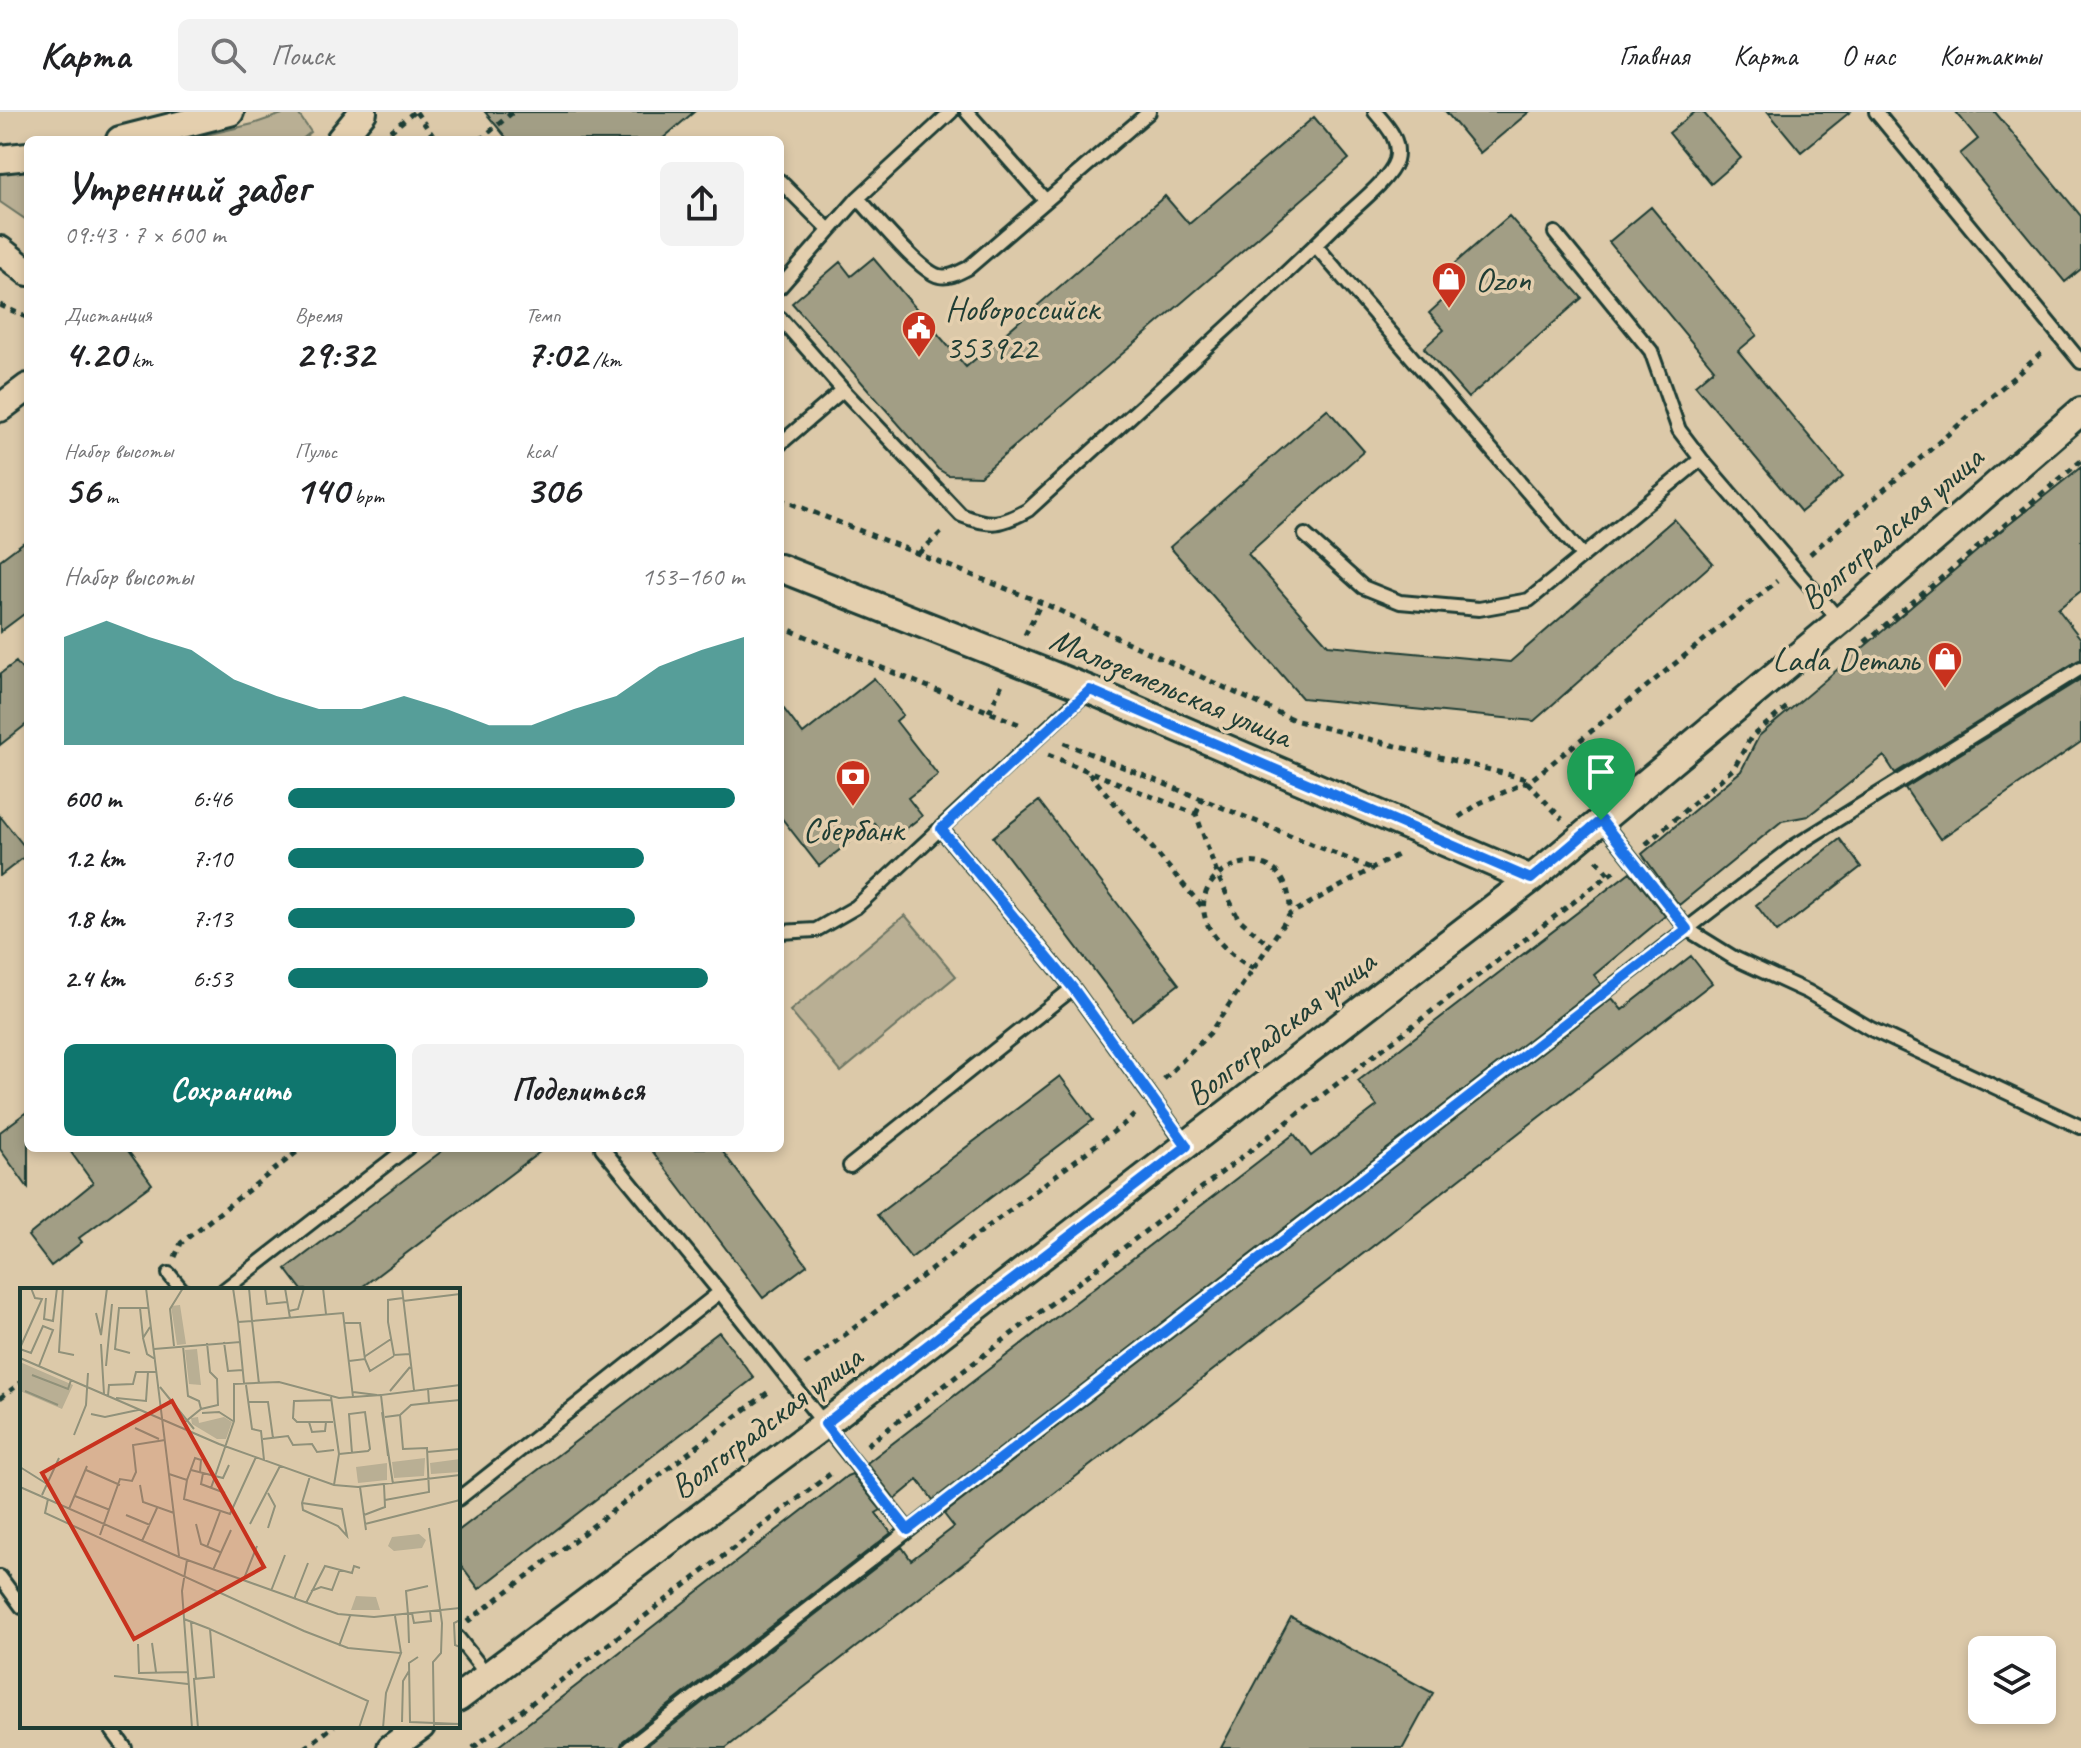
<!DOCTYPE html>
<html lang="ru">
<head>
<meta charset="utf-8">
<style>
  body { margin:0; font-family:Caveat,sans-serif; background:#f2f2f2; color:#202124; height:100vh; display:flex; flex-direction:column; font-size:30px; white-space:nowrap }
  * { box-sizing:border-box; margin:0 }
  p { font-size:26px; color:#757577 }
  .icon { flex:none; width:44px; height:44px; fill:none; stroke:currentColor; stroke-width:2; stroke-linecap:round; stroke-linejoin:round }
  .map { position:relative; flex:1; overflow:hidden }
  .panel { position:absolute; left:24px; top:24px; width:760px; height:1016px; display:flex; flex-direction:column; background:#fff; border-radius:12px; box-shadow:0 4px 12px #0003 }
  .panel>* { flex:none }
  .fabs { position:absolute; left:1968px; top:1524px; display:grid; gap:16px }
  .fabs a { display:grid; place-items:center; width:88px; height:88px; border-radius:12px; background:#fff; box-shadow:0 4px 12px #0003; font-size:40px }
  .pin { position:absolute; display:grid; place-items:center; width:68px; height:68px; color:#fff; margin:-82px -34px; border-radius:50% 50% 50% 0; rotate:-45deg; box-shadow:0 0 8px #0007 }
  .pin .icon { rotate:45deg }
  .round { display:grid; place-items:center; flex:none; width:84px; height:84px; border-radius:12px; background:#f2f2f2 }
  .overview { display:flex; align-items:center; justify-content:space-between; height:136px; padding:0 40px }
  h1 { font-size:44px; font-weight:700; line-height:60px }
  .figures { display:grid; grid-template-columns:repeat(3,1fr); gap:12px; height:136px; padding:8px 40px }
  .figures div { display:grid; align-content:center }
  .figures b { font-size:40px; font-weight:700 }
  .figures small { font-size:22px; font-weight:400 }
  .figures p { font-size:22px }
  .chart { height:224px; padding:16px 40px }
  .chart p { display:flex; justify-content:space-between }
  .chart svg { width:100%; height:144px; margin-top:8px; fill:#0f766e; opacity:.7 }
  .primary-button { display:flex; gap:16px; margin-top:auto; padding:16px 40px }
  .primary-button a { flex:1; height:92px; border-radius:12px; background:#0f766e; color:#fff; font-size:32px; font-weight:700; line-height:92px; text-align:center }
  .primary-button a+a { background:#f2f2f2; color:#202124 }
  ul { padding:0 40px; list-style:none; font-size:26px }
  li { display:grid; grid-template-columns:128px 96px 1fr; align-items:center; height:60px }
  li i { height:20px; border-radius:10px; background:#0f766e }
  header { display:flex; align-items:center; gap:48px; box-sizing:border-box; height:112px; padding:0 40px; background:#fff; border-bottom:2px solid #e0e0e0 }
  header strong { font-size:38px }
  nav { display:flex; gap:44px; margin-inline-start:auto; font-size:28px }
  .search { width:560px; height:72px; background:#f2f2f2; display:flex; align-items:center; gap:20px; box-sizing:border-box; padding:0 28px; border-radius:12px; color:#757577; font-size:30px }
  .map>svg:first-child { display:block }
</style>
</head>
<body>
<header>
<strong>Карта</strong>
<div class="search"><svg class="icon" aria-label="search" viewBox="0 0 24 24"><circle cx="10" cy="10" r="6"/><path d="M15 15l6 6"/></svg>Поиск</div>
<nav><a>Главная</a><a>Карта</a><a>О нас</a><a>Контакты</a></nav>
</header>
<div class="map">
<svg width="2081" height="1636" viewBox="0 0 2081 1636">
  <rect width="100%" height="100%" fill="#dcc9a9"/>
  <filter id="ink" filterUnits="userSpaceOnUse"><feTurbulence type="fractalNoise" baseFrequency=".0125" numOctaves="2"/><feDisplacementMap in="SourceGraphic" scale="16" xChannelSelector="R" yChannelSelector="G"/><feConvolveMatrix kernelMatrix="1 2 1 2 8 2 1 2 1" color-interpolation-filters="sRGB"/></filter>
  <g filter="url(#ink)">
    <path fill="#b9af94" stroke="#6c7664" stroke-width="2" d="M 288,0 L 297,0 L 311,20 L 301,28 L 185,28 L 253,12 Z
      M 28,52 L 28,109 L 0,90 L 0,55 Z
      M 905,803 L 956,864 L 841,960 L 790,899 Z"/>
    <path fill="#a29e85" stroke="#1f3d34" stroke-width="2" d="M 485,0 L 694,0 L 661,28 L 508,28 Z
      M 1446,0 L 1529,0 L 1480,41 Z
      M 1695,0 L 1703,0 L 1741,46 L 1711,72 L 1669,21 Z
      M 1768,0 L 1850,0 L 1801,40 Z
      M 1956,0 L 1995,0 L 2081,104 L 2081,157 L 2065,170 L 1960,42 L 1978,27 Z
      M 1314,5 L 1349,47 L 980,364 L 948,363 L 938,357 L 792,191 L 840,150 L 851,164 L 873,146 L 966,255 L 1165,84 L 1189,112 Z
      M 1651,95 L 1757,223 L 1738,239 L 1843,365 L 1801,400 L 1695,273 L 1714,257 L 1609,130 Z
      M 1509,104 L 1582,186 L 1468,286 L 1424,236 L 1444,218 L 1429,201 L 1452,180 L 1439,165 Z
      M 1327,297 L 1364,339 L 1248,442 L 1328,533 L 1510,550 L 1674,407 L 1713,451 L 1534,609 L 1302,586 L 1170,435 Z
      M 2081,355 L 2081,479 L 2058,497 L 2081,527 L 2081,547 L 1895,661 L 1884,644 L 1808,704 L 1782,709 L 1679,793 L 1642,742 L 1741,659 L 1759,624 L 1997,422 Z
      M 28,427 L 28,499 L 0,520 L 0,448 Z
      M 16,550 L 28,565 L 28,611 L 0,633 L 0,562 Z
      M 874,566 L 903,603 L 896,609 L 938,663 L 908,686 L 922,704 L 889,730 L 874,711 L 819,754 L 780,704 L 780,592 L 803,622 Z
      M 2081,567 L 2081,630 L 1940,727 L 1905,676 Z
      M 1039,689 L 1179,872 L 1132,908 L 993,725 Z
      M 0,704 L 28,739 L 28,742 L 0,764 Z
      M 1840,727 L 1861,755 L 1777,820 L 1756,793 Z
      M 1630,760 L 1665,804 L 1594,863 L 1601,872 L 933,1388 L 918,1368 L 895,1387 L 867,1351 L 1294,1022 L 1311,1044 L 1377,994 L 1358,969 Z
      M 1691,844 L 1712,871 L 726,1636 L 644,1636 L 902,1435 L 911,1448 L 954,1415 L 944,1402 L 1612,886 L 1622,898 Z
      M 1060,964 L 1093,1008 L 911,1146 L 877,1103 Z
      M 28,999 L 28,1076 L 0,1037 L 0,1020 Z
      M 68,1036 L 126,1036 L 152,1072 L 79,1126 L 82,1130 L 51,1154 L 28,1124 L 93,1071 Z
      M 446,1036 L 545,1036 L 358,1178 L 302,1178 L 286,1157 Z
      M 650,1036 L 720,1036 L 807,1153 L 763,1186 Z
      M 719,1220 L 754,1266 L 479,1477 L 458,1449 L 458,1419 Z
      M 852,1362 L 881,1398 L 876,1401 L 891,1421 L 623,1629 L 620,1636 L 496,1636 L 847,1364 Z
      M 1291,1505 L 1433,1581 L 1403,1636 L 1221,1636 Z"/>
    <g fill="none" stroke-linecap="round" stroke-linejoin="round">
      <defs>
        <path id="lane" d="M 967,0 L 1045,88
          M 1876,0 L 2081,250
          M 780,69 L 828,117
          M 858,86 C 873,102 920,160 939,164 C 950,166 958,161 968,156 L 1149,0
          M 1555,121 L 1651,239 L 1679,318 L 1701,347 L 1840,509
          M 1315,133 L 1583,444
          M 780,175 L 858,86 L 951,0
          M 780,206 L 843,278 L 780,332
          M 843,278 L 961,403 C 991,415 1001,413 1028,398 C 1132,302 1238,209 1338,111 C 1353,96 1390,68 1396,48 C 1401,28 1387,14 1375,0
          M 1305,423 L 1363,475 L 1400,490 L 1479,497 L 1529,488 L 1701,347
          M 1601,708 L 1687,817 L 1734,846 L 1808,880 L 1871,917 L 2081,1015
          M 941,717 L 1073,876 L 1186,1033
          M 780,820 L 816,818 L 856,795 L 1089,578
          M 602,1036 L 720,1180 L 908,1418
          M 850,1054 L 1073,876
          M 169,1162 L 182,1178
          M 224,1178 L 407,1036
          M 458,1387 L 720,1180
          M 0,1465 L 22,1495
          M 458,1526 L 488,1564
          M 109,1614 L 125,1636
          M 629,1636 L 1292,1120 L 1795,734 L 2081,556"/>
        <path id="street" d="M 120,28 L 230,0
          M 340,28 L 363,0
          M 0,47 L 28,44
          M 0,138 L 28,160
          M 0,296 L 28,275
          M 780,456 L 1090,578 L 1531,767
          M 458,1586 L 825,1312 L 1531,767 L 1840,509 L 2081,299
          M 391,1636 L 421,1614"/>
      </defs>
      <use href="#lane" stroke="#1f3d34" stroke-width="18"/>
      <use href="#street" stroke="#1f3d34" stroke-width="32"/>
      <path stroke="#1f3d34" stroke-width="5" stroke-dasharray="6 6" stroke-linecap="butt" d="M 416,0 L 436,28
        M 381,27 L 414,0
        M 480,28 L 513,0
        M 0,193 L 28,206
        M 780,387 L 1045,492 L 1294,608 L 1530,668
        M 919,441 L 945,417
        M 1810,442 L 2044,239
        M 780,514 L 1021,613
        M 1025,523 L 1041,491
        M 1865,530 L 2081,349
        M 989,600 L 1002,572
        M 1064,631 L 1373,757
        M 1048,643 L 1196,702 L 1217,762 L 1238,806 L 1270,834
        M 1089,661 L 1204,797
        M 1527,670 L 1562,707
        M 1196,702 L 1203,686
        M 1459,705 L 1480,691 L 1531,668 L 1777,469
        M 1646,732 L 1734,656 L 1751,625 L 1787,595
        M 1597,748 L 1609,763
        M 1254,857 C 1121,779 1293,693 1290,802
        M 1164,967 L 1210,921 L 1290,802 L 1399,742
        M 175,1145 L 181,1131 L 302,1036
        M 805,1253 L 1129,1008 L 1137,1000
        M 0,1286 L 22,1270
        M 867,1333 L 1614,759
        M 467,1510 L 771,1278
        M 305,1636 L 334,1614
        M 473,1636 L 834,1359"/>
      <use href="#lane" stroke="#e4cfae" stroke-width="12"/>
      <use href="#street" stroke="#e4cfae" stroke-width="26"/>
    </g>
  </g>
  <g fill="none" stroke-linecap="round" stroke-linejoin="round" filter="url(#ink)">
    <defs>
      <path id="route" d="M 1090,578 L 1531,767 L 1601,708 L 1687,817 L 908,1418 L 825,1312 L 1187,1034 L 1073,876 L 941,717 Z"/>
    </defs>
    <use href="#route" stroke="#fff" stroke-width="16"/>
    <use href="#route" stroke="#1a73e8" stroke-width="10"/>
  </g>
  <defs>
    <symbol id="shop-pin" viewBox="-11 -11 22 30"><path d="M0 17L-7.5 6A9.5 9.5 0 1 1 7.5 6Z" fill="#c8321e" stroke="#e4cfae"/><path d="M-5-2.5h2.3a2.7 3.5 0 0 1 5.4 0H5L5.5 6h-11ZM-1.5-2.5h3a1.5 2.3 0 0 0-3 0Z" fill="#fff"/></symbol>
    <symbol id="civic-pin" viewBox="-11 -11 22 30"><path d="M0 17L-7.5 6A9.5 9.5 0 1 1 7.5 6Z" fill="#c8321e" stroke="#e4cfae"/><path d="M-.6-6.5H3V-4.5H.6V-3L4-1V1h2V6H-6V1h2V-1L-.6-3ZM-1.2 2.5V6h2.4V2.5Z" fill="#fff"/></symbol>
    <symbol id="bank-pin" viewBox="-11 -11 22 30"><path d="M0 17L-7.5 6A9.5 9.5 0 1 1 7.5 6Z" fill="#c8321e" stroke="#e4cfae"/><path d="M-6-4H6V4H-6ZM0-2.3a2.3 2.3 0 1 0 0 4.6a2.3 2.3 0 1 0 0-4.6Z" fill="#fff"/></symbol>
  </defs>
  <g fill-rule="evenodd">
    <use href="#shop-pin" x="1429" y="147" width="40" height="54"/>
    <use href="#civic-pin" x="899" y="196" width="40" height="54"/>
    <use href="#shop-pin" x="1925" y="527" width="40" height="54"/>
    <use href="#bank-pin" x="833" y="645" width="40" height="54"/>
  </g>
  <g text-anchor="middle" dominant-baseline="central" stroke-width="7" stroke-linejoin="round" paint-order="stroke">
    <g font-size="34" fill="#1f3d34" stroke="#e4cfae" text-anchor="start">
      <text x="1475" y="167">Ozon</text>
      <text x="945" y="196">Новороссийск<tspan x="945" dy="39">353922</tspan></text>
      <text x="1919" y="547" text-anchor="end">Lada Dеталь</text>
      <text x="853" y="717" text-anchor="middle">Сбербанк</text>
    </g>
    <g font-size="34" fill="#1f3d34" stroke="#e4cfae">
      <text transform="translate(1891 416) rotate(-41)">Волгоградская улица</text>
      <text transform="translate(1171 575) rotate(23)">Малоземельская улица</text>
      <text transform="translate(1280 916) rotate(-38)">Волгоградская улица</text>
      <text transform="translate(766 1310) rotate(-37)">Волгоградская улица</text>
    </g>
  </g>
  <g transform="translate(20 1176)">
    <rect width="440" height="440" fill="#dcc9a9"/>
    <path d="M 160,17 L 166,56 L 157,57 L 151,18 ZM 177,61 L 181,97 L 169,96 L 165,62 ZM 0,74 L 53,97 L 42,121 L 0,103 ZM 178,129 L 179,135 L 204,129 L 212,134 L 206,151 L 197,151 L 172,136 L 171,130 ZM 405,170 L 404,188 L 374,190 L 372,174 ZM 440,171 L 440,184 L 411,186 L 410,175 ZM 367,175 L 367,192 L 338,195 L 336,179 ZM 399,246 L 406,252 L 402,260 L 374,263 L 368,258 L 372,249 ZM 336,308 L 356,309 L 360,322 L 331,322 Z" fill="#b9af94"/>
    <path fill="none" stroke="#90917a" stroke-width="2" d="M 43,0 L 39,64 L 54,67M 126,0 L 159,268M 213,0 L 218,34M 229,0 L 232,33 L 323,25 L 333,109M 245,0 L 247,16 L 267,14M 265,0 L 270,30M 303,0 L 306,26M 382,0 L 394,102M 26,10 L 24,31 L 33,33 L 37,0M 383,10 L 368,12 L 368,34 L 374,67 L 390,66M 383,13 L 440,6M 120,20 L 123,49M 269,23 L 278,21 L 284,0M 76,25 L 81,47 L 87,0M 324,35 L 340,35 L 345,71M 130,39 L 123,50 L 127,66 L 135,71M 204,54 L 208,83 L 223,82M 220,54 L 218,34 L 232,33 L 239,96M 81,56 L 84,106M 154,58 L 150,21 L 163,0M 163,58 L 168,108 L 179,113 L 181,121M 0,60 L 22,11 L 15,10 L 11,0M 0,61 L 11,65 L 23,38 L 33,42 L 19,78M 134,61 L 220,54 L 224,95M 110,65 L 95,61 L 99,20 L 129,20M 344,69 L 371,51M 0,70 L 199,156 L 314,197 L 338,199 L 440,187M 329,73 L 345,71 L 350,83 L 374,68M 86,78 L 92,16M 12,87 L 48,101 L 51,92M 226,97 L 232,141 L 241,143 L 244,172M 140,99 L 174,141M 5,103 L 38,117M 370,103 L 390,79M 333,104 L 357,107M 88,108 L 89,97 L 113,96 L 116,84 L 128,84M 311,109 L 319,166 L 314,197M 96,110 L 126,113 L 128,84 L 137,84M 311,112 L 274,113 L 273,130 L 277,134 L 313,134M 228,114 L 248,114 L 253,150M 409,115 L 440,112M 362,124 L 373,196M 182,125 L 199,124 L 213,133M 71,126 L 85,129 L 118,122M 365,129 L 380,127 L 391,117 L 409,115 L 408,100M 165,134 L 181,121 L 198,117 L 197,91 L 190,84 L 187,55M 289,134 L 292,144 L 305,143 L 306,134M 115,140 L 139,151M 54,147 L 66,117 L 68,85M 243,151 L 268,148 L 273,157 L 292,156 L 297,164 L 314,162M 407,164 L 440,161M 319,166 L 348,163 L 350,161 L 345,124 L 329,126 L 332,165M 368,168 L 361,107 L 440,97M 0,179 L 27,196M 66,182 L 100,197M 171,182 L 203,190 L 209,177M 183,185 L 181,196 L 205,205M 149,186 L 167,192 L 175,170 L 181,172 L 180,184M 167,192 L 164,211 L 210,226 L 236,169M 120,197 L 123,214 L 154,225M 0,199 L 159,269 L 318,326 L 354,329 L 440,320M 340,199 L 346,242M 191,200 L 214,133 L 214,96 L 259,94 L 319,110 L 361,107M 248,205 L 255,218 L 248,240M 22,207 L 39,170M 55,208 L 90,222M 28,211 L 25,225 L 284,343 L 328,360 L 381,365 L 366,405 L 363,440M 365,212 L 409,204 L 407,160 L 383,161 L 380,127M 282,215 L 322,221 L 327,248 L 318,238 L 283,222 L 282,215 L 290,188M 49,221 L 67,178M 106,227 L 130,237M 344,227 L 365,219 L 364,197M 176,236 L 181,256 L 200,264M 230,236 L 260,178M 345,236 L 440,212M 409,240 L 422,335 L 421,365 L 413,374 L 414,440M 80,247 L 100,191 L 112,193 L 116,184 L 113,157 L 145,152M 122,253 L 137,220M 187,259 L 200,224M 167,272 L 162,303 L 172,440M 193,282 L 211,242M 223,293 L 237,258M 251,303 L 265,267M 291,303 L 301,299 L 312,302 L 320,281M 274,311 L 288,275M 286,315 L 305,278 L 332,285 L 334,278 L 340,280M 392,325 L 394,335 L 411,333 L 410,323M 388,326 L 386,303 L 408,298M 388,326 L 389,355M 375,328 L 381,365M 164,331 L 190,341M 440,332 L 434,335 L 435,357 L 440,359M 171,334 L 176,391M 132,355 L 136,384M 118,356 L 119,385 L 168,384M 319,358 L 330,328M 398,369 L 389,375 L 390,434 L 440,436M 94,388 L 168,396M 382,434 L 383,393 L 389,383M 178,440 L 174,391 L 194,389 L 190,341 L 348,413 L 339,440"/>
    <path fill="#c8321e" fill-opacity="0.15" stroke="#c8321e" stroke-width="4" d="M 152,113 L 244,279 L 114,351 L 22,185 Z"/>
    <rect width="440" height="440" fill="none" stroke="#1f3d34" stroke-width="4"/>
  </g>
</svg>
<div class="fabs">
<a><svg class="icon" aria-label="layers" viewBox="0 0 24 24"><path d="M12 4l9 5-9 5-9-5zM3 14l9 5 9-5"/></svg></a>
</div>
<div class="pin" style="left:1601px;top:708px;background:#1e9e55"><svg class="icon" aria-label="arrive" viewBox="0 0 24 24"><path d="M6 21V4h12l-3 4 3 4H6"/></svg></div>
<section class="panel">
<div class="overview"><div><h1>Утренний забег</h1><p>09:43 · 7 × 600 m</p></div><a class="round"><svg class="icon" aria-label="share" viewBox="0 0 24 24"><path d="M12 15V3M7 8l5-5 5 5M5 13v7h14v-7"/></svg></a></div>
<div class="figures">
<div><p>Дистанция</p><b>4.20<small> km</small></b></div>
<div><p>Время</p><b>29:32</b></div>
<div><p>Темп</p><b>7:02<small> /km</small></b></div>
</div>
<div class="figures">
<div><p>Набор высоты</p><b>56<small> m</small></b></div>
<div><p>Пульс</p><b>140<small> bpm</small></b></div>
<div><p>kcal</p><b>306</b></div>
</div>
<div class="chart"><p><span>Набор высоты</span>153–160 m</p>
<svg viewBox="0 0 160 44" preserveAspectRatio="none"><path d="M0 44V11L10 6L20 11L30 15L40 24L50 29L60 33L70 33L80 29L90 33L100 38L110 38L120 33L130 29L140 20L150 15L160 11V44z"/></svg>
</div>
<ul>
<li><b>600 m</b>6:46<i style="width:98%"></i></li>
<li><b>1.2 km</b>7:10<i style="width:78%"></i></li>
<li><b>1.8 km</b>7:13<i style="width:76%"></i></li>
<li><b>2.4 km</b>6:53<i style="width:92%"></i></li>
</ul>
<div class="primary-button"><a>Сохранить</a><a>Поделиться</a></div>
</section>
</div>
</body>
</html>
